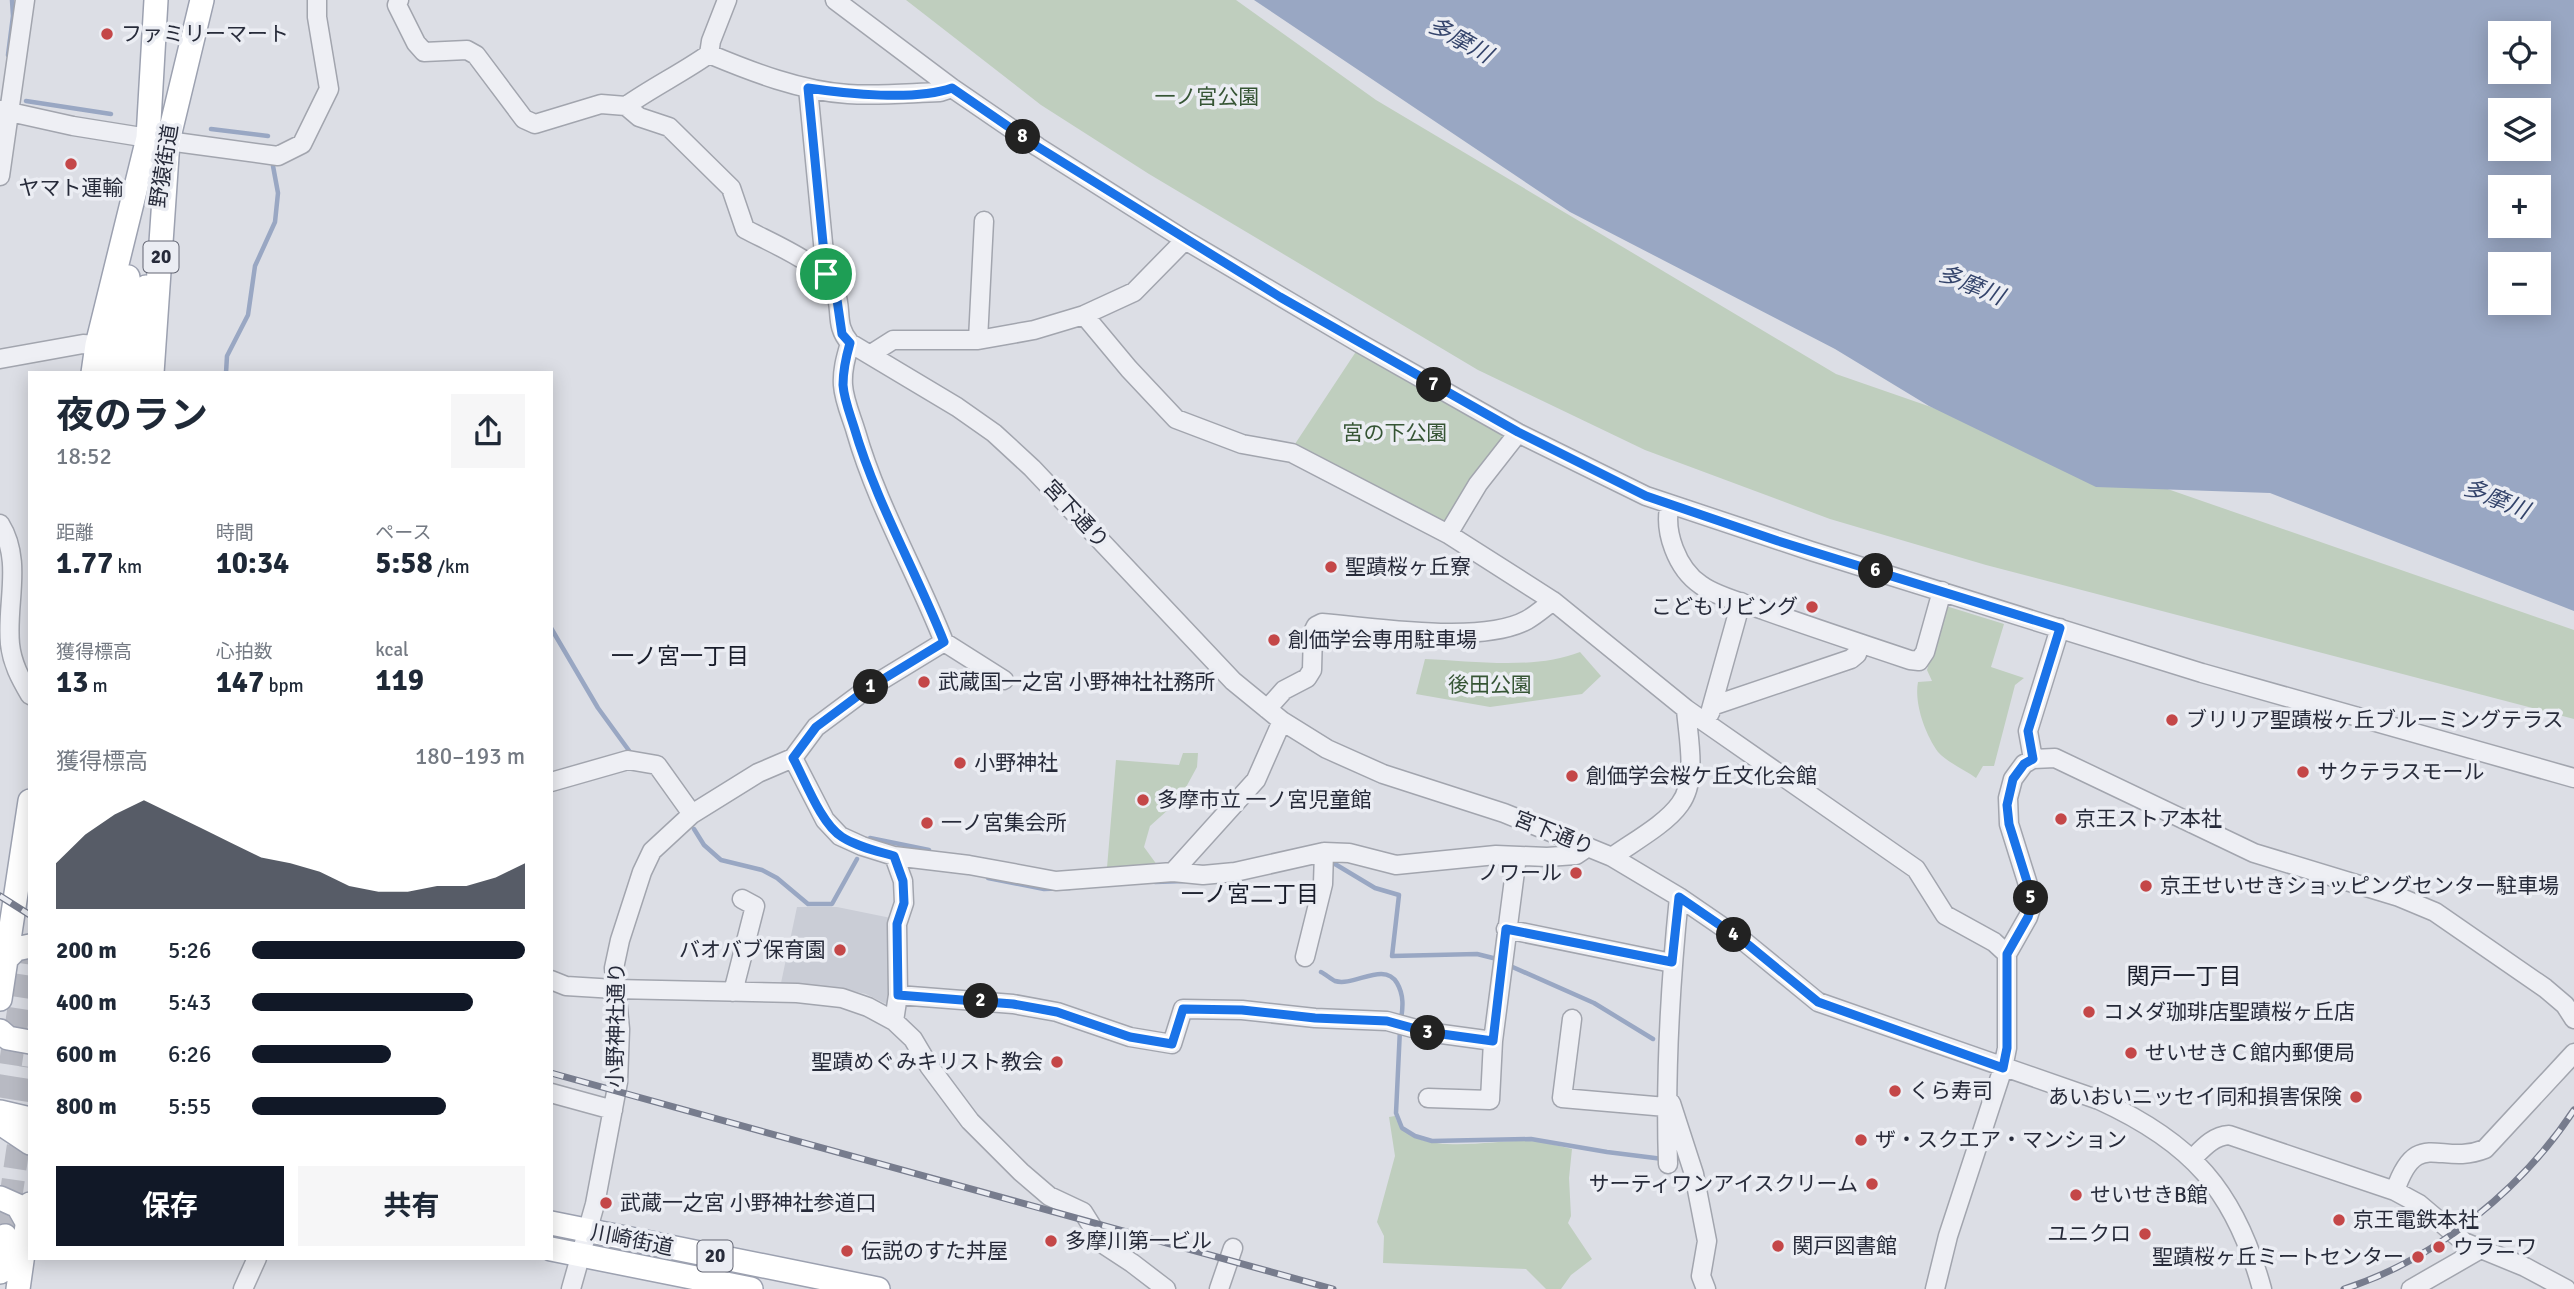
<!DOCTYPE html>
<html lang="ja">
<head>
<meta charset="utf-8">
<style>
  body { margin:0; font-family:Signika,"Noto Sans JP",sans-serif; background:#f6f6f7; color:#1f2937; height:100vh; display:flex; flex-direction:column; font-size:26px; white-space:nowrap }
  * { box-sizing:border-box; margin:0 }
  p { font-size:23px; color:#747a83 }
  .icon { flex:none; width:38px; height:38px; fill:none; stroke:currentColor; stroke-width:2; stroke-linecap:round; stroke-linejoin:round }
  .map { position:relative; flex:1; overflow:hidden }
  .drawer { position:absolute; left:28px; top:371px; width:525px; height:889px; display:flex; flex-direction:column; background:#fff; border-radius:0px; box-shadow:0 4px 18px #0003 }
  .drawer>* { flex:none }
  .fabs { position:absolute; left:2488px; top:21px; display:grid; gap:14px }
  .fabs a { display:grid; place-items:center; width:63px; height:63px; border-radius:0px; background:#fff; box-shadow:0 4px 18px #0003; font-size:35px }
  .pin { position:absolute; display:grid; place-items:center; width:60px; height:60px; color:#fff; margin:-30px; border:4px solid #fff; border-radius:50%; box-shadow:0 2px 7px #0007 }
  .km { position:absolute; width:35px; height:35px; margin:-18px; border-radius:50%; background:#222; color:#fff; font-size:19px; line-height:35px; text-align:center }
  .round { display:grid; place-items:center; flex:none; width:74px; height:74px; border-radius:0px; background:#f6f6f7 }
  .summary { display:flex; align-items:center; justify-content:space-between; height:119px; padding:0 28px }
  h1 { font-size:38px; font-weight:700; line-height:52px }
  .figures { display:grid; grid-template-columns:repeat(3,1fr); gap:10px; height:119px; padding:7px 28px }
  .figures div { display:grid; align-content:center }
  .figures b { font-size:30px; font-weight:700 }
  .figures small { font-size:19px; font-weight:400 }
  .figures p { font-size:19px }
  .chart { height:196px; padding:14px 28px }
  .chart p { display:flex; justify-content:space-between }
  .chart svg { width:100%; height:126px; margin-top:7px; fill:#111827; opacity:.7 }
  .action { display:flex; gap:14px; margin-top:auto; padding:14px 28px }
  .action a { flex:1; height:80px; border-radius:0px; background:#111827; color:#fff; font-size:28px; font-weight:700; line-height:80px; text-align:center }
  .action a+a { background:#f6f6f7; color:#1f2937 }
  ul { padding:0 28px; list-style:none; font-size:23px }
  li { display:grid; grid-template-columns:112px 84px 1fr; align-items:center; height:52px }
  li i { height:18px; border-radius:9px; background:#111827 }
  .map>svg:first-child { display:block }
</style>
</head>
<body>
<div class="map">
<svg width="2574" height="1289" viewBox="0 0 2574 1289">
  <rect width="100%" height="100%" fill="#dcdee5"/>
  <path fill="#cacdd6" d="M 797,907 L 837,907 L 891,918 L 890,1006 L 866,994 L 836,987 L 781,983 Z"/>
  <path fill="#bfcebe" d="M 906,0 L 1236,0 L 1376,100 L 1836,374 L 2574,630 L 2574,719 L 1986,565 L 1830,519 L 1645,450 L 1478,370 L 1149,174 L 1041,105 Z
    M 1361,344 L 1508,431 L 1448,534 L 1293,447 Z
    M 1946,606 L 2004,624 L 1991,667 L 2024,678 L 2015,685 L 1994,766 L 1983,766 L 1976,778 C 1965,770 1947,762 1938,752 C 1925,734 1914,703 1918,682 L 1932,681 L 1927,670 Z
    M 1580,652 L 1601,676 L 1582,694 L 1490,707 L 1416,694 L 1425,659 C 1473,661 1535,670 1580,652 Z
    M 1183,753 L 1198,753 L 1197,767 L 1179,800 L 1150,826 L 1144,847 L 1160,869 L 1107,868 L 1116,760 L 1179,765 Z
    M 1395,1116 C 1409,1160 1493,1139 1529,1141 C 1543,1141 1558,1146 1572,1149 L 1569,1178 L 1571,1216 L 1568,1223 L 1592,1259 L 1571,1275 L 1561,1289 L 1546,1289 L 1526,1269 L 1383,1263 L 1384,1236 L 1377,1222 L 1395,1156 L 1389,1117 Z"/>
  <path fill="#99a7c3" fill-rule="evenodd" d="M 1254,0 L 2574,0 L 2574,611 L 2270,493 L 2096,487 L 1929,406 L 1835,349 L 1570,212 ZM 2501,33 L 2539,33 L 2539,72 L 2501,72 ZM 2501,110 L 2539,110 L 2539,149 L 2501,149 ZM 2501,187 L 2539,187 L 2539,226 L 2501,226 ZM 2501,264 L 2539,264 L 2539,303 L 2501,303 Z"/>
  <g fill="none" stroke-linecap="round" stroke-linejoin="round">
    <path stroke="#99a7c3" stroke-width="4.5" d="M 8,55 L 13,16 L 12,0
      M 26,101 L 111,114
      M 211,129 L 268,136
      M 226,373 L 227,356 L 248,315 L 255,266 L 275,222 L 278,193 L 273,166
      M 551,628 L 598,708 L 630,752
      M 694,829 L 704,845 L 721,860 L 762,870 L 777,878 L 808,904 L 832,904 L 857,859
      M 870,838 L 929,850
      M 1328,863 L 1335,864 L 1375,888 L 1399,895 L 1392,956 L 1477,954 L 1497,959
      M 988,878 L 1044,889 L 1070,888
      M 1155,882 L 1185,881
      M 1508,965 L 1594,1003 L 1653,1039
      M 1321,972 C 1325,974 1331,979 1335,981 C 1354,987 1384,961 1397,983 C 1404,995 1403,1007 1401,1020
      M 1400,1029 L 1396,1113 L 1402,1128 L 1415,1136 L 1432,1141 L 1531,1139 L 1607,1152 L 1663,1159"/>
    <path stroke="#b8bac3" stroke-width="23" stroke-dasharray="23 11" stroke-linecap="butt" d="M 0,1132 L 30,936
      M 5,1236 L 30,1067"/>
    <defs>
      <path id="minor" d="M 399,0 L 397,5 L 416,43 L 424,52 L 467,50 L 476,55 L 524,119 L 535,124 L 601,104 L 626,106 L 639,117 L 669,127 L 731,188 L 745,229 C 771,243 824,264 835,291 C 843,310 834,325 850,343 L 957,407 L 994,433 L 1032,468 L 1233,681 L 1282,721 L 1327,749 L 1383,774 L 1504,813 L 1612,857 L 1679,897 L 1746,943 L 1818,1002 L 2099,1100 C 2191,1142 2235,1190 2262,1289
        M 835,0 L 952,88 L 1038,147 L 1185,240 L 1361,344 L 1518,433 L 1646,496 L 1811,551 L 2202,673 L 2574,778
        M 709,54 L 711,41 L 727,0
        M 808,88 L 826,274
        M 626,106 C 653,87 682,73 709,54 C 752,72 801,91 848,94 C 879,96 909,93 940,92 L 952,88
        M 1,110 L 73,126 L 148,138
        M 168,141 L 278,156 L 302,144 L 329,89 L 317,17 L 317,0
        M 0,176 L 25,0
        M 1084,315 L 1129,369 L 1176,419 L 1242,444 L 1292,453 L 1448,534 L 1553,601 L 1686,709 L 1916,869 L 1945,915 L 1994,942 L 2007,954
        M 978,340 L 984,221
        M 850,343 C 846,357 842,370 843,385 C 844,401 852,418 856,432 C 877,505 916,571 944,642
        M 871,354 L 893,340 L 978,340 L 1034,330 L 1084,315 L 1134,292 L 1185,240
        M 0,359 L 83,344 L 97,345
        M 1670,504 C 1663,531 1677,569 1701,585 C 1717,597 1747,604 1766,611 C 1814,628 1862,644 1910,660 L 1919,661 L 1925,652 L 1942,591
        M 0,524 C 23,561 6,603 10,644 C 12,663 20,678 30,695
        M 1448,534 L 1478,484 L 1518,433
        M 944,642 L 1004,680
        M 1712,706 L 1851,659 L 1857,654 L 1860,644
        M 1267,709 L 1284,690 L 1307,678 L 1312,670 L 1313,632 L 1316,626 L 1322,623 C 1375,627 1481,645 1527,620 C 1536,615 1545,607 1553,601
        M 1710,713 L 1741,602
        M 793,758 L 825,820 L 840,836 L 862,846 L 894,856 L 969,865 L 1056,881 L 1173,872 L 1203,875 L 1235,872 L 1324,852 L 1349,853 L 1396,865 L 1496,855 L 1547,857 L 1576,855 L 1588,847
        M 2033,759 L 2028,731 L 2060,628
        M 551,782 L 628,760 L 657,765 L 692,814
        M 1612,857 C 1633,842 1666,824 1680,804 C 1698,780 1688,737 1686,709
        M 1173,872 L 1256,780 L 1282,721
        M 1506,929 L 1672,963
        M 1305,957 L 1323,884 L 1324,852
        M 551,980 L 566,986 L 615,989 L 797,993 L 842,998 L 868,1007 L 894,1021 L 913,1039 L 929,1066 L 970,1121 L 1021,1172 L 1049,1196 L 1083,1212 L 1103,1244 L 1132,1263 L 1166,1289
        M 733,992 L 755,906 L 742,899
        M 898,995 L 1013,1004 L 1057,1012 L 1130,1037 L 1172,1044 L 1183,1009 L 1242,1010 L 1315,1018 L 1387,1021 L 1427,1032 L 1493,1041 L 1517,856
        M 1572,1019 L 1562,1098 L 1666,1107
        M 894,1021 L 898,995 L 897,924 L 904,903 L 903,881 L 894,856
        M 551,1093 L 613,1110
        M 1428,1098 L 1490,1100 L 1493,1041
        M 1671,1103 L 1694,1174 L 1707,1241 L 1701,1276 L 1706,1289
        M 2192,1159 C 2203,1148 2213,1136 2229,1135 L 2395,1191 L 2419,1204 L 2464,1242 L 2525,1267 L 2566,1289
        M 1668,1164 C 1665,1075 1670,986 1679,897
        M 2395,1191 C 2417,1126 2440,1167 2485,1149 L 2574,1053
        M 243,1289 L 257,1258
        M 571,1289 L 595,1204 L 618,1082 L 620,1029 L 614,968 L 620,940 L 642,872 L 652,851 L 692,814 L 758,773 L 793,758 L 816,727 L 867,689 L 944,642
        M 1219,1289 L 1233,1248
        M 1935,1289 L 1948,1236 L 2003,1068 L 2007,1048 L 2007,954 L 2028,917 L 2032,905 L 2030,891 L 2009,824 L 2008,798 L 2013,779 L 2024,764 L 2033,759 L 2055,758 L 2254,853 L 2399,897 L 2435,912 L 2545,988 L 2565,1005 L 2574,1019
        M 2411,1289 L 2479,1250"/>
      <path id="major" d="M 93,373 L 97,345 L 148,138 L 156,0
        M 114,373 L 128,277
        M 133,373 L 146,287
        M 152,373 L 168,141 L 202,0
        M 6,959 L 16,949 L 30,946
        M 0,999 L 30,801
        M 0,1031 L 8,1038 L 30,1042
        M 0,1112 L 30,1119
        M 0,1123 L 30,1143
        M 0,1198 L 18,1206 L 27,1222
        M 551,1223 L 878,1289
        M 551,1249 L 751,1289
        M 0,1272 L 5,1236
        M 18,1289 L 30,1204"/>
    </defs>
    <use href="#minor" stroke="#a2a5ae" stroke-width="21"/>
    <use href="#major" stroke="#9ca1b0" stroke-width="26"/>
    <use href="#minor" stroke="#eeeff4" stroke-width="18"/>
    <use href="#major" stroke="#fff" stroke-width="23"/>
    <defs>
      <path id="rail" d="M 0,896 L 30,915
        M 551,1073 L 1333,1289
        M 2344,1289 C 2435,1260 2522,1189 2574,1110"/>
    </defs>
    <use href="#rail" stroke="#777c8d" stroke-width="7"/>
    <use href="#rail" stroke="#ebedf3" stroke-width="4.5" stroke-dasharray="13" stroke-linecap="butt"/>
  </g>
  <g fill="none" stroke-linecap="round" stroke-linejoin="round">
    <defs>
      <path id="route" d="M 808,88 C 847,94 915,101 952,88 L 1038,147 L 1280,297 L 1518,432 L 1646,496 L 1778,541 L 2060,628 L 2028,731 L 2033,759 L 2024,764 L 2013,779 L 2007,805 L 2009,824 L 2030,891 L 2032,905 L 2028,917 L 2007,954 L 2007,1048 L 2003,1068 L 1818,1002 L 1746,943 L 1679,897 L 1672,962 L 1506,929 L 1493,1041 L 1427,1032 L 1387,1021 L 1315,1018 L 1242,1010 L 1183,1009 L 1172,1044 L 1130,1037 L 1057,1012 L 1013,1004 L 898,995 L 897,924 L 904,903 L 903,881 L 894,856 C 877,851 858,847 842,837 C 821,824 805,780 793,758 L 816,727 L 867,689 L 944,642 C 915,569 876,502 854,427 C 850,414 844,399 843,385 C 843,370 846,357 850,343 L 842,334 L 836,293 L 826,274 Z"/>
    </defs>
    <use href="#route" stroke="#fff" stroke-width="14"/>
    <use href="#route" stroke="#1a73e8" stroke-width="9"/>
  </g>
  <g fill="#c44748" stroke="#ebedf3" stroke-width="2.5">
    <circle cx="107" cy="34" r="7"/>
    <circle cx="71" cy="164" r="7"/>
    <circle cx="1331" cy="567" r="7"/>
    <circle cx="1812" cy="607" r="7"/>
    <circle cx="1274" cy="640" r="7"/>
    <circle cx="924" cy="682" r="7"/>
    <circle cx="2172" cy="720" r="7"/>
    <circle cx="960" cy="763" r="7"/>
    <circle cx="2303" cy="772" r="7"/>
    <circle cx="1572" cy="776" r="7"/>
    <circle cx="1143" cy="800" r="7"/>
    <circle cx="2061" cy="819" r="7"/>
    <circle cx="927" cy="823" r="7"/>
    <circle cx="1576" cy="873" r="7"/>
    <circle cx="2146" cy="886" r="7"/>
    <circle cx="840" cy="950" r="7"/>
    <circle cx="2089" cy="1012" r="7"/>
    <circle cx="2131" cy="1053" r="7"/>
    <circle cx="1057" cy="1062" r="7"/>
    <circle cx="1895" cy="1091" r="7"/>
    <circle cx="2356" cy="1097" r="7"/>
    <circle cx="1861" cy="1140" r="7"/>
    <circle cx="1872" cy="1184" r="7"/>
    <circle cx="2076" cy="1195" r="7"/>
    <circle cx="606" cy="1203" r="7"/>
    <circle cx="2339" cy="1220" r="7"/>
    <circle cx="2145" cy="1234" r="7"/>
    <circle cx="1051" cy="1241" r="7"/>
    <circle cx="1778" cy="1246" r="7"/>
    <circle cx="2439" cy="1247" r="7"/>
    <circle cx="847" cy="1251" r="7"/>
    <circle cx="2418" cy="1257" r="7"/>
  </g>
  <g text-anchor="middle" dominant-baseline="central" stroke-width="7" stroke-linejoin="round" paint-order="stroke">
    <g fill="#ebedf3" stroke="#626572" stroke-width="2">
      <rect x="143.5" y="241.5" width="35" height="31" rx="5"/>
      <rect x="697.5" y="1240.5" width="35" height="31" rx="5"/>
    </g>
    <g font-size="19" font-weight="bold" fill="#272b3a">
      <text x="161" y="257">20</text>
      <text x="715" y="1256">20</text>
    </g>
    <g font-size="21" fill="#272b3a" stroke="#ebedf3" text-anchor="start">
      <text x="121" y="34">ファミリーマート</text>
      <text x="71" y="188" text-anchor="middle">ヤマト運輸</text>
      <text x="1345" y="567">聖蹟桜ヶ丘寮</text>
      <text x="1798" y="607" text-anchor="end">こどもリビング</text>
      <text x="1288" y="640">創価学会専用駐車場</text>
      <text x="938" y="682">武蔵国一之宮 小野神社社務所</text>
      <text x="2186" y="720">ブリリア聖蹟桜ヶ丘ブルーミングテラス</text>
      <text x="974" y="763">小野神社</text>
      <text x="2317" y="772">サクテラスモール</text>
      <text x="1586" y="776">創価学会桜ケ丘文化会館</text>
      <text x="1157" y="800">多摩市立 一ノ宮児童館</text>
      <text x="2075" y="819">京王ストア本社</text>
      <text x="941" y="823">一ノ宮集会所</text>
      <text x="1562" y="873" text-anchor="end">ノワール</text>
      <text x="2160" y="886">京王せいせきショッピングセンター駐車場</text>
      <text x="826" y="950" text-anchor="end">バオバブ保育園</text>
      <text x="2103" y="1012">コメダ珈琲店聖蹟桜ヶ丘店</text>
      <text x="2145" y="1053">せいせきＣ館内郵便局</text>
      <text x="1043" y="1062" text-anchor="end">聖蹟めぐみキリスト教会</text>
      <text x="1909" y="1091">くら寿司</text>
      <text x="2342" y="1097" text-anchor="end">あいおいニッセイ同和損害保険</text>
      <text x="1875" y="1140">ザ・スクエア・マンション</text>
      <text x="1858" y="1184" text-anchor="end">サーティワンアイスクリーム</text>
      <text x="2090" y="1195">せいせきB館</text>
      <text x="620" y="1203">武蔵一之宮 小野神社参道口</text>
      <text x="2353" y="1220">京王電鉄本社</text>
      <text x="2131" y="1234" text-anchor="end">ユニクロ</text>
      <text x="1065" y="1241">多摩川第一ビル</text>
      <text x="1792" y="1246">関戸図書館</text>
      <text x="2453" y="1247">ウラニワ</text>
      <text x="861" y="1251">伝説のすた丼屋</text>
      <text x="2404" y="1257" text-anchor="end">聖蹟桜ヶ丘ミートセンター</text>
    </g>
    <g font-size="21" fill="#365535" stroke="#ebedf3">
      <text x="1207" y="97">一ノ宮公園</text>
      <text x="1395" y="433">宮の下公園</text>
      <text x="1490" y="685">後田公園</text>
    </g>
    <g font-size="21" fill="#272b3a" stroke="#ebedf3">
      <text transform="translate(164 166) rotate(-81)">野猿街道</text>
      <text transform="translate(1076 514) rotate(47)">宮下通り</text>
      <text transform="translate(1554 833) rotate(22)">宮下通り</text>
      <text transform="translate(616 1025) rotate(-89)">小野神社通り</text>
      <text transform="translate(632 1240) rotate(11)">川崎街道</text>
    </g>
    <g font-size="23" font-style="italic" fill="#34446b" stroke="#ebedf3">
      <text transform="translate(1460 40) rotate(29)">多摩川</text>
      <text transform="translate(1971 285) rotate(22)">多摩川</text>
      <text transform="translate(2496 499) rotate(22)">多摩川</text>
    </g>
    <g font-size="23" fill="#191d2b" stroke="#ebedf3">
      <text x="680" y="656">一ノ宮一丁目</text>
      <text x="1250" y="894">一ノ宮二丁目</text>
      <text x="2184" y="976">関戸一丁目</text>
    </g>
  </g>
</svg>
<div class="fabs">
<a><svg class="icon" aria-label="locate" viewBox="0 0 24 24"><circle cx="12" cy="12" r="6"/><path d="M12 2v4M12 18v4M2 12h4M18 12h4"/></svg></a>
<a><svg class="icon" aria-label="layers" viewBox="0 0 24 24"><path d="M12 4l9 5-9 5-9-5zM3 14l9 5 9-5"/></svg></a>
<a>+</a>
<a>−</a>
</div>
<div class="pin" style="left:826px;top:274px;background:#1e9e55"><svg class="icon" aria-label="arrive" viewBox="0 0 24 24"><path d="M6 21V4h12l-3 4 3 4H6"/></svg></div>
<b class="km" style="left:871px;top:687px">1</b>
<b class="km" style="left:981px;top:1001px">2</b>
<b class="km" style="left:1428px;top:1033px">3</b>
<b class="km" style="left:1734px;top:935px">4</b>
<b class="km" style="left:2031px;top:898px">5</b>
<b class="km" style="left:1876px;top:571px">6</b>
<b class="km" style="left:1434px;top:385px">7</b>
<b class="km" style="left:1023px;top:137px">8</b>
<section class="drawer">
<div class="summary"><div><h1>夜のラン</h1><p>18:52</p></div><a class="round"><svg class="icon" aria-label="share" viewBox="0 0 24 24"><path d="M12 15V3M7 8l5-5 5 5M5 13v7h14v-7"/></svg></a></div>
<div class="figures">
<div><p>距離</p><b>1.77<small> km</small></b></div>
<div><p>時間</p><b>10:34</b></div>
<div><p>ペース</p><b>5:58<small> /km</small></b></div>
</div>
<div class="figures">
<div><p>獲得標高</p><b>13<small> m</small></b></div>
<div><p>心拍数</p><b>147<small> bpm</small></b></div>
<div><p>kcal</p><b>119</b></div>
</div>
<div class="chart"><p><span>獲得標高</span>180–193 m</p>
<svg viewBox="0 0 160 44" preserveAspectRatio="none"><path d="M0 44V28L10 18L20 11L30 6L40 11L50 16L60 21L70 26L80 28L90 31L100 36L110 38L120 38L130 36L140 36L150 33L160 28V44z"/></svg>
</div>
<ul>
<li><b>200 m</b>5:26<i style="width:100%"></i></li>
<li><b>400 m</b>5:43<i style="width:81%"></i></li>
<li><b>600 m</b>6:26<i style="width:51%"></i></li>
<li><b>800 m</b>5:55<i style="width:71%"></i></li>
</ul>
<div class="action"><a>保存</a><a>共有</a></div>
</section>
</div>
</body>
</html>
